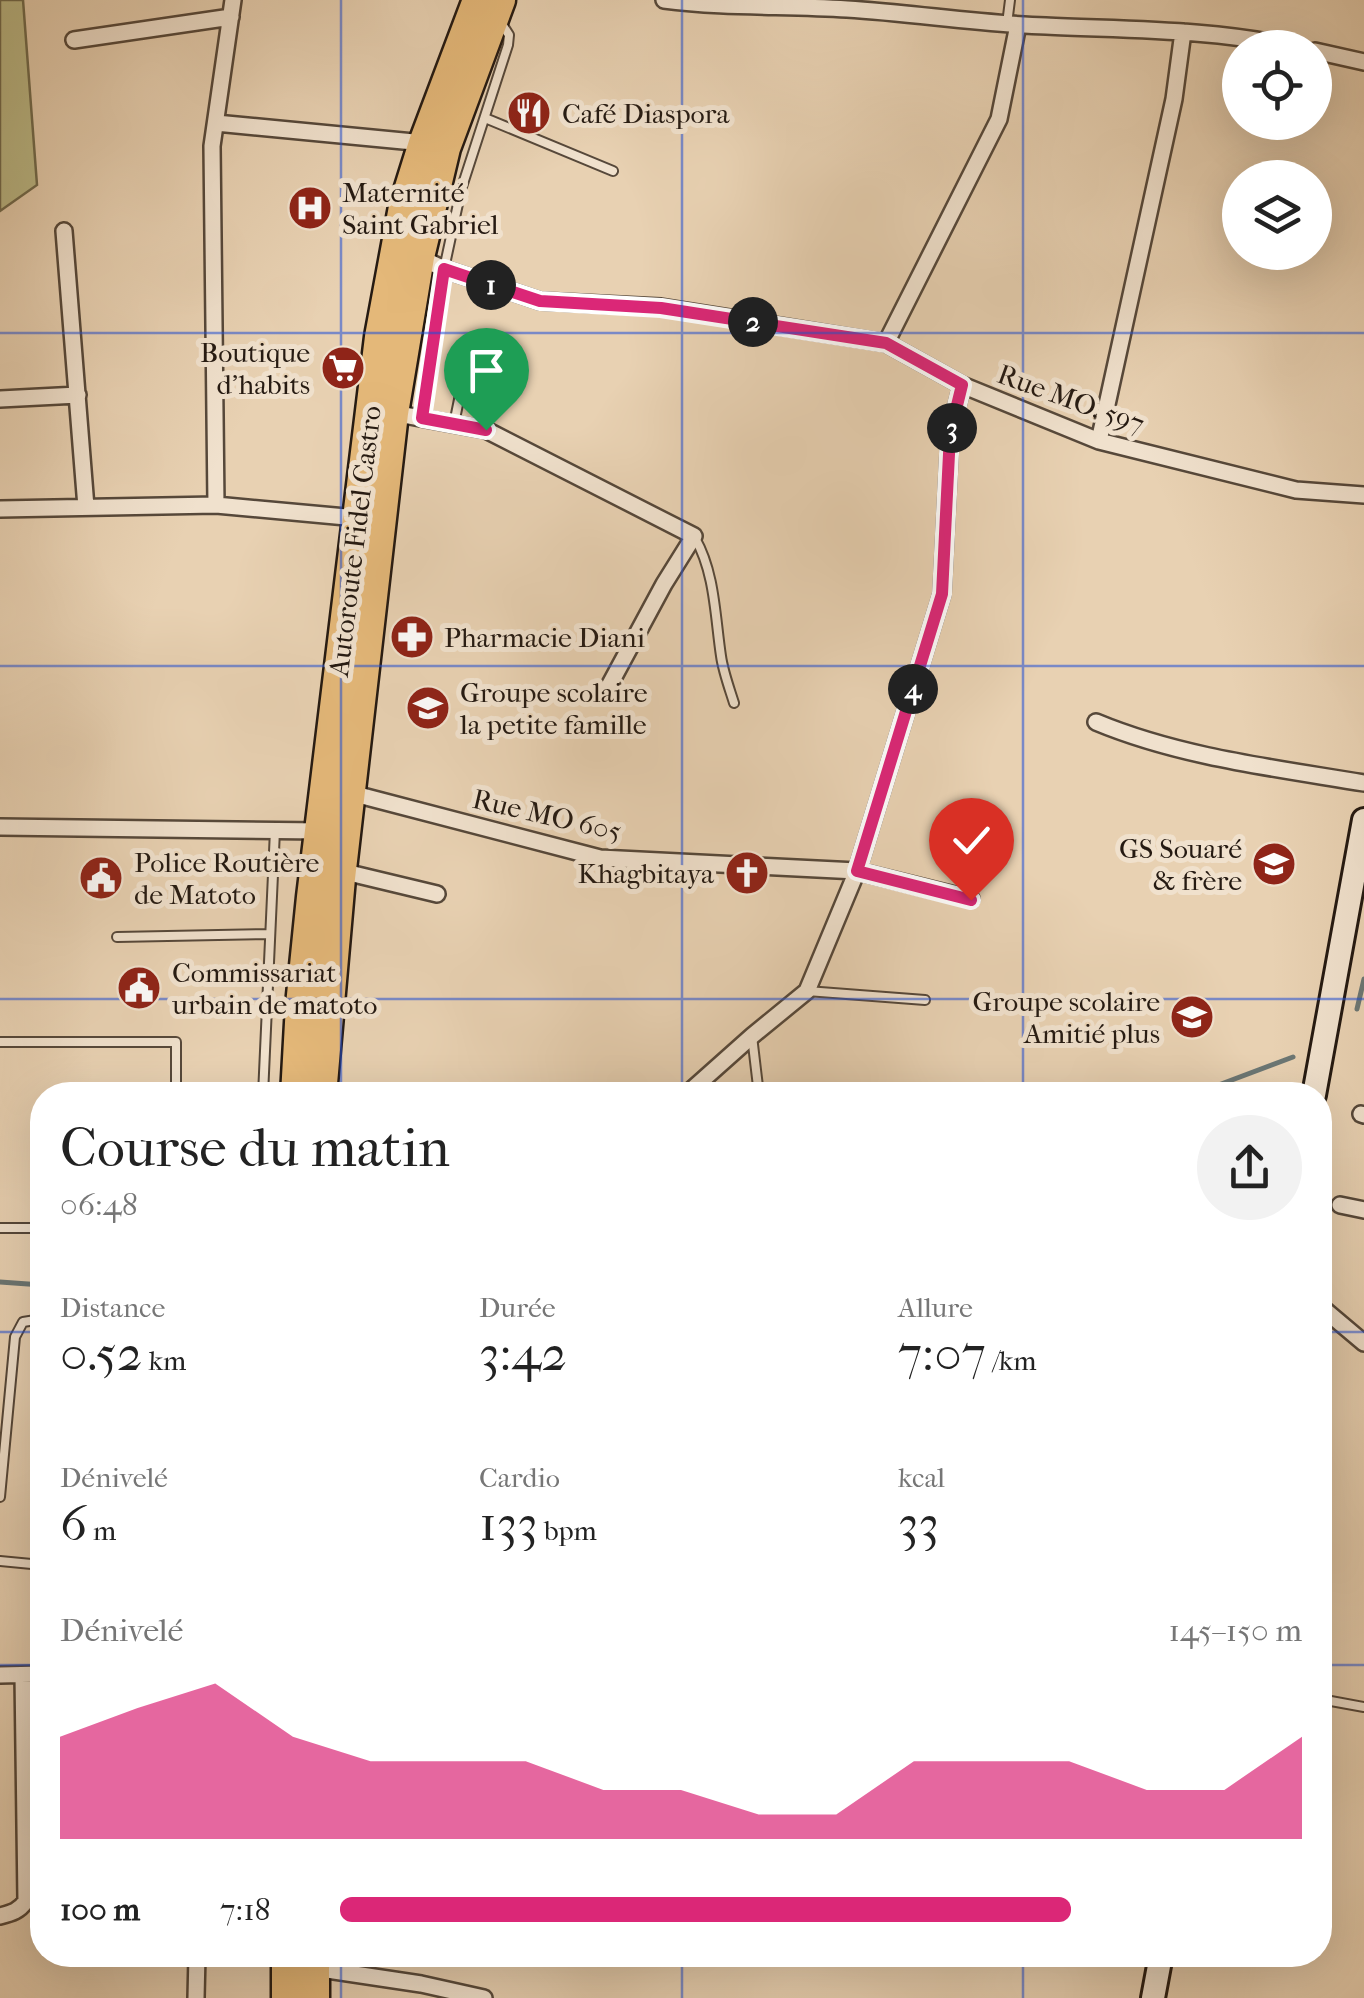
<!DOCTYPE html>
<html lang="fr">
<head>
<meta charset="utf-8">
<style>
  body { margin:0; font-family:"IM FELL French Canon",serif; background:#f2f2f2; color:#222; height:100vh; display:flex; flex-direction:column; font-size:38px; white-space:nowrap }
  * { box-sizing:border-box; margin:0 }
  p { font-size:32px; color:#767676 }
  .icon { flex:none; width:55px; height:55px; fill:none; stroke:currentColor; stroke-width:2; stroke-linecap:round; stroke-linejoin:round }
  .map { position:relative; flex:1; overflow:hidden }
  .sheet { position:absolute; left:30px; top:1082px; width:1302px; height:885px; display:flex; flex-direction:column; background:#fff; border-radius:40px; box-shadow:0 10px 40px #0002 }
  .sheet>* { flex:none }
  .tools { position:absolute; left:1222px; top:30px; display:grid; gap:20px }
  .tools a { display:grid; place-items:center; width:110px; height:110px; border-radius:50%; background:#fff; box-shadow:0 10px 40px #0002; font-size:50px }
  .pin { position:absolute; display:grid; place-items:center; width:85px; height:85px; color:#fff; margin:-102px -42px; border-radius:50% 50% 50% 0; rotate:-45deg; box-shadow:0 0 10px #0007 }
  .pin .icon { rotate:45deg }
  .km { position:absolute; width:50px; height:50px; margin:-25px; border-radius:50%; background:#222; color:#fff; font-size:28px; line-height:50px; text-align:center }
  .round { display:grid; place-items:center; flex:none; width:105px; height:105px; border-radius:52px; background:#f2f2f2 }
  .summary { display:flex; align-items:center; justify-content:space-between; height:170px; padding:0 30px }
  h1 { font-size:55px; font-weight:600; line-height:75px }
  .metrics { display:grid; grid-template-columns:repeat(3,1fr); gap:15px; height:170px; padding:10px 30px }
  .metrics div { display:grid; align-content:center }
  .metrics b { font-size:50px; font-weight:600 }
  .metrics small { font-size:28px; font-weight:400 }
  .metrics p { font-size:28px }
  .chart { height:280px; padding:20px 30px }
  .chart p { display:flex; justify-content:space-between }
  .chart svg { width:100%; height:180px; margin-top:10px; fill:#db2777; opacity:.7 }
  ul { padding:0 30px; list-style:none; font-size:32px }
  li { display:grid; grid-template-columns:160px 120px 1fr; align-items:center; height:75px }
  li i { height:25px; border-radius:12px; background:#db2777 }
  .map>svg:first-child { display:block }
</style>
</head>
<body>
<div class="map">
<svg width="1364" height="1998" viewBox="0 0 1364 1998">
  <rect width="100%" height="100%" fill="#e8d1b2"/>
  <filter id="stains"><feTurbulence type="fractalNoise" baseFrequency=".002" numOctaves="4"/><feColorMatrix values="0 0 0 0 .2 0 0 0 0 .09 0 0 0 0 .02 0 0 0 .5 -.17"/></filter>
  <radialGradient id="worn" r=".72"><stop offset=".6" stop-color="#630" stop-opacity="0"/><stop offset="1" stop-color="#630" stop-opacity=".3"/></radialGradient>
  <path fill="#bbba88" stroke="#706a4d" stroke-width="2.5" d="M 0,0 L 23,0 L 37,185 L 0,211 Z"/>
  <g fill="none" stroke-linecap="round" stroke-linejoin="round">
    <path stroke="#6c7774" stroke-width="5" d="M 1357,1009 L 1364,979
      M 1192,1095 L 1293,1057
      M 0,1282 L 42,1285"/>
    <defs>
      <path id="lane" d="M 1007,24 L 1010,0
        M 485,118 L 613,171
        M 422,418 L 444,269 L 461,190 L 508,45 L 509,35 L 500,21
        M 454,424 L 466,365
        M 695,538 C 715,573 715,616 721,656 C 723,671 729,687 734,703
        M 117,937 L 270,934
        M 807,991 L 925,1000
        M 752,1036 L 759,1095
        M 0,1042 L 176,1042 L 176,1095
        M 263,1095 L 275,830
        M 0,1228 L 42,1228
        M 0,1497 L 15,1337 L 23,1322 L 42,1319
        M 0,1561 L 42,1565
        M 1320,1699 L 1364,1707"/>
      <path id="street" d="M 664,0 C 724,8 786,5 847,9 C 914,13 980,24 1046,26 C 1130,30 1216,29 1298,48
        M 74,40 L 231,17
        M 1315,51 L 1364,62
        M 216,123 L 424,143
        M 64,231 L 86,507
        M 419,257 L 444,269 L 540,301 L 661,307 L 886,343 L 962,385 L 1099,441 L 1296,490 L 1364,495
        M 886,343 L 999,119 L 1018,25
        M 0,399 L 78,395
        M 393,413 L 486,430 L 694,536 L 664,584 L 609,686
        M 1099,441 L 1174,99 L 1183,32
        M 216,505 L 212,146 L 233,0
        M 0,509 L 216,505 L 357,518
        M 1096,722 C 1180,757 1274,768 1364,783
        M 351,793 L 600,858 L 857,871 L 971,899
        M 0,827 L 321,831
        M 341,871 L 437,894
        M 684,1095 L 688,1093 L 752,1036 L 807,991 L 857,871 L 942,594 L 950,434 L 962,385
        M 1361,1114 L 1364,1115
        M 1340,1205 L 1364,1210
        M 1320,1306 L 1364,1343
        M 0,1675 L 42,1674
        M 0,1916 C 12,1913 19,1911 26,1901 L 23,1675
        M 314,1968 L 421,1984 L 484,1998
        M 196,1998 L 197,1955"/>
      <path id="secondary" d="M 1314,1095 L 1364,820
        M 1153,1998 L 1161,1955"/>
      <path id="highway" d="M 296,1095 L 301,1005 L 312,897 L 380,337 L 404,207 L 424,143 L 478,0
        M 321,1095 L 340,878 L 393,413 L 419,257 L 445,148 L 500,0
        M 287,1998 L 287,1955
        M 314,1998 L 314,1955"/>
    </defs>
    <use href="#lane" stroke="#56483a" stroke-width="12"/>
    <use href="#street" stroke="#56483a" stroke-width="20"/>
    <use href="#secondary" stroke="#251a12" stroke-width="28"/>
    <use href="#highway" stroke="#251a12" stroke-width="35"/>
    <use href="#lane" stroke="#f0e1cd" stroke-width="8"/>
    <use href="#street" stroke="#f0e1cd" stroke-width="15"/>
    <use href="#secondary" stroke="#f0e1cd" stroke-width="22"/>
    <use href="#highway" stroke="#e4b879" stroke-width="30"/>
  </g>
  <g fill="none" stroke-linecap="round" stroke-linejoin="round">
    <defs>
      <path id="route" d="M 486,430 L 422,418 L 444,269 L 540,301 L 661,308 L 886,343 L 962,385 L 950,434 L 942,594 L 857,871 L 971,900"/>
    </defs>
    <use href="#route" stroke="#fff" stroke-width="20"/>
    <use href="#route" stroke="#db2777" stroke-width="12"/>
  </g>
  <path fill="none" stroke="#1d4ed8" stroke-width="2.5" stroke-opacity="0.55" d="M 341,0 L 341,1095M 682,0 L 682,1095M 1023,0 L 1023,1095M 0,333 L 1364,333M 0,666 L 1364,666M 0,999 L 1364,999M 0,1332 L 42,1332M 1320,1332 L 1364,1332M 0,1665 L 42,1665M 1320,1665 L 1364,1665M 341,1955 L 341,1998M 682,1955 L 682,1998M 1023,1955 L 1023,1998"/>
  <defs>
    <symbol id="restaurant-disc" viewBox="-11 -11 22 22"><circle r="9.5" fill="#8f2418" stroke="#f0e1cd"/><path d="M-5-6h1v4h1v-4h1v4h1v-4h1v5L-1.5 .5V6h-2V.5L-5-1ZM5-6V6H3V1.5H1.5Q1.5-4 5-6Z" fill="#fff"/></symbol>
    <symbol id="hospital-disc" viewBox="-11 -11 22 22"><circle r="9.5" fill="#8f2418" stroke="#f0e1cd"/><path d="M-5-5h3v3.5h4V-5h3V5h-3V1.5h-4V5h-3Z" fill="#fff"/></symbol>
    <symbol id="supermarket-disc" viewBox="-11 -11 22 22"><circle r="9.5" fill="#8f2418" stroke="#f0e1cd"/><path d="M-6-5.5h2.5l.6 2H6L4.5 2H-2.5L-4.4-4H-6ZM-1.5 3.2a1.3 1.3 0 1 0 .1 0ZM3 3.2a1.3 1.3 0 1 0 .1 0Z" fill="#fff"/></symbol>
    <symbol id="pharmacy-disc" viewBox="-11 -11 22 22"><circle r="9.5" fill="#8f2418" stroke="#f0e1cd"/><path d="M-2-6h4v4h4v4h-4v4h-4v-4h-4v-4h4Z" fill="#fff"/></symbol>
    <symbol id="school-disc" viewBox="-11 -11 22 22"><circle r="9.5" fill="#8f2418" stroke="#f0e1cd"/><path d="M0-5L7-2L0 1L-7-2ZM-4 1L0 2.5L4 1V4Q0 6-4 4Z" fill="#fff"/></symbol>
    <symbol id="church-disc" viewBox="-11 -11 22 22"><circle r="9.5" fill="#8f2418" stroke="#f0e1cd"/><path d="M-1.2-6h2.4v3.5h3.3v2.4h-3.3V6h-2.4V-.1h-3.3v-2.4h3.3Z" fill="#fff"/></symbol>
    <symbol id="civic-disc" viewBox="-11 -11 22 22"><circle r="9.5" fill="#8f2418" stroke="#f0e1cd"/><path d="M-.6-6.5H3V-4.5H.6V-3L4-1V1h2V6H-6V1h2V-1L-.6-3ZM-1.2 2.5V6h2.4V2.5Z" fill="#fff"/></symbol>
  </defs>
  <g fill-rule="evenodd">
    <use href="#restaurant-disc" x="504" y="88" width="50" height="50"/>
    <use href="#hospital-disc" x="285" y="183" width="50" height="50"/>
    <use href="#supermarket-disc" x="318" y="343" width="50" height="50"/>
    <use href="#pharmacy-disc" x="387" y="612" width="50" height="50"/>
    <use href="#school-disc" x="403" y="683" width="50" height="50"/>
    <use href="#school-disc" x="1249" y="839" width="50" height="50"/>
    <use href="#church-disc" x="722" y="848" width="50" height="50"/>
    <use href="#civic-disc" x="76" y="853" width="50" height="50"/>
    <use href="#civic-disc" x="114" y="963" width="50" height="50"/>
    <use href="#school-disc" x="1167" y="992" width="50" height="50"/>
  </g>
  <g text-anchor="middle" dominant-baseline="central" stroke-width="10" stroke-linejoin="round" paint-order="stroke">
    <g font-size="28" fill="#251a12" stroke="#f0e1cd" text-anchor="start">
      <text x="562" y="113">Café Diaspora</text>
      <text x="342" y="192">Maternité<tspan x="342" dy="32">Saint Gabriel</tspan></text>
      <text x="310" y="352" text-anchor="end">Boutique<tspan x="310" dy="32">d'habits</tspan></text>
      <text x="444" y="637">Pharmacie Diani</text>
      <text x="460" y="692">Groupe scolaire<tspan x="460" dy="32">la petite famille</tspan></text>
      <text x="1242" y="848" text-anchor="end">GS Souaré<tspan x="1242" dy="32">&amp; frère</tspan></text>
      <text x="134" y="862">Police Routière<tspan x="134" dy="32">de Matoto</tspan></text>
      <text x="714" y="873" text-anchor="end">Khagbitaya</text>
      <text x="172" y="972">Commissariat<tspan x="172" dy="32">urbain de matoto</tspan></text>
      <text x="1160" y="1001" text-anchor="end">Groupe scolaire<tspan x="1160" dy="32">Amitié plus</tspan></text>
    </g>
    <g font-size="28" fill="#251a12" stroke="#f0e1cd">
      <text transform="translate(1071 399) rotate(20)">Rue MO. 597</text>
      <text transform="translate(355 541) rotate(-83)">Autoroute Fidel Castro</text>
      <text transform="translate(547 815) rotate(13)">Rue MO 605</text>
    </g>
  </g>
  <rect width="100%" height="100%" filter="url(#stains)"/>
  <rect width="100%" height="100%" fill="url(#worn)"/>
</svg>
<div class="tools">
<a><svg class="icon" aria-label="locate" viewBox="0 0 24 24"><circle cx="12" cy="12" r="6"/><path d="M12 2v4M12 18v4M2 12h4M18 12h4"/></svg></a>
<a><svg class="icon" aria-label="layers" viewBox="0 0 24 24"><path d="M12 4l9 5-9 5-9-5zM3 14l9 5 9-5"/></svg></a>
</div>
<div class="pin" style="left:486px;top:430px;background:#1e9e55"><svg class="icon" aria-label="arrive" viewBox="0 0 24 24"><path d="M6 21V4h12l-3 4 3 4H6"/></svg></div>
<div class="pin" style="left:971px;top:900px;background:#d93025"><svg class="icon" aria-label="check" viewBox="0 0 24 24"><path d="M5 12l5 5 9-10"/></svg></div>
<b class="km" style="left:491px;top:285px">1</b>
<b class="km" style="left:753px;top:322px">2</b>
<b class="km" style="left:952px;top:428px">3</b>
<b class="km" style="left:913px;top:689px">4</b>
<section class="sheet">
<div class="summary"><div><h1>Course du matin</h1><p>06:48</p></div><a class="round"><svg class="icon" aria-label="share" viewBox="0 0 24 24"><path d="M12 15V3M7 8l5-5 5 5M5 13v7h14v-7"/></svg></a></div>
<div class="metrics">
<div><p>Distance</p><b>0.52<small> km</small></b></div>
<div><p>Durée</p><b>3:42</b></div>
<div><p>Allure</p><b>7:07<small> /km</small></b></div>
</div>
<div class="metrics">
<div><p>Dénivelé</p><b>6<small> m</small></b></div>
<div><p>Cardio</p><b>133<small> bpm</small></b></div>
<div><p>kcal</p><b>33</b></div>
</div>
<div class="chart"><p><span>Dénivelé</span>145–150 m</p>
<svg viewBox="0 0 160 44" preserveAspectRatio="none"><path d="M0 44V19L10 12L20 6L30 19L40 25L50 25L60 25L70 32L80 32L90 38L100 38L110 25L120 25L130 25L140 32L150 32L160 19V44z"/></svg>
</div>
<ul>
<li><b>100 m</b>7:18<i style="width:76%"></i></li>
</ul>
</section>
</div>
</body>
</html>
